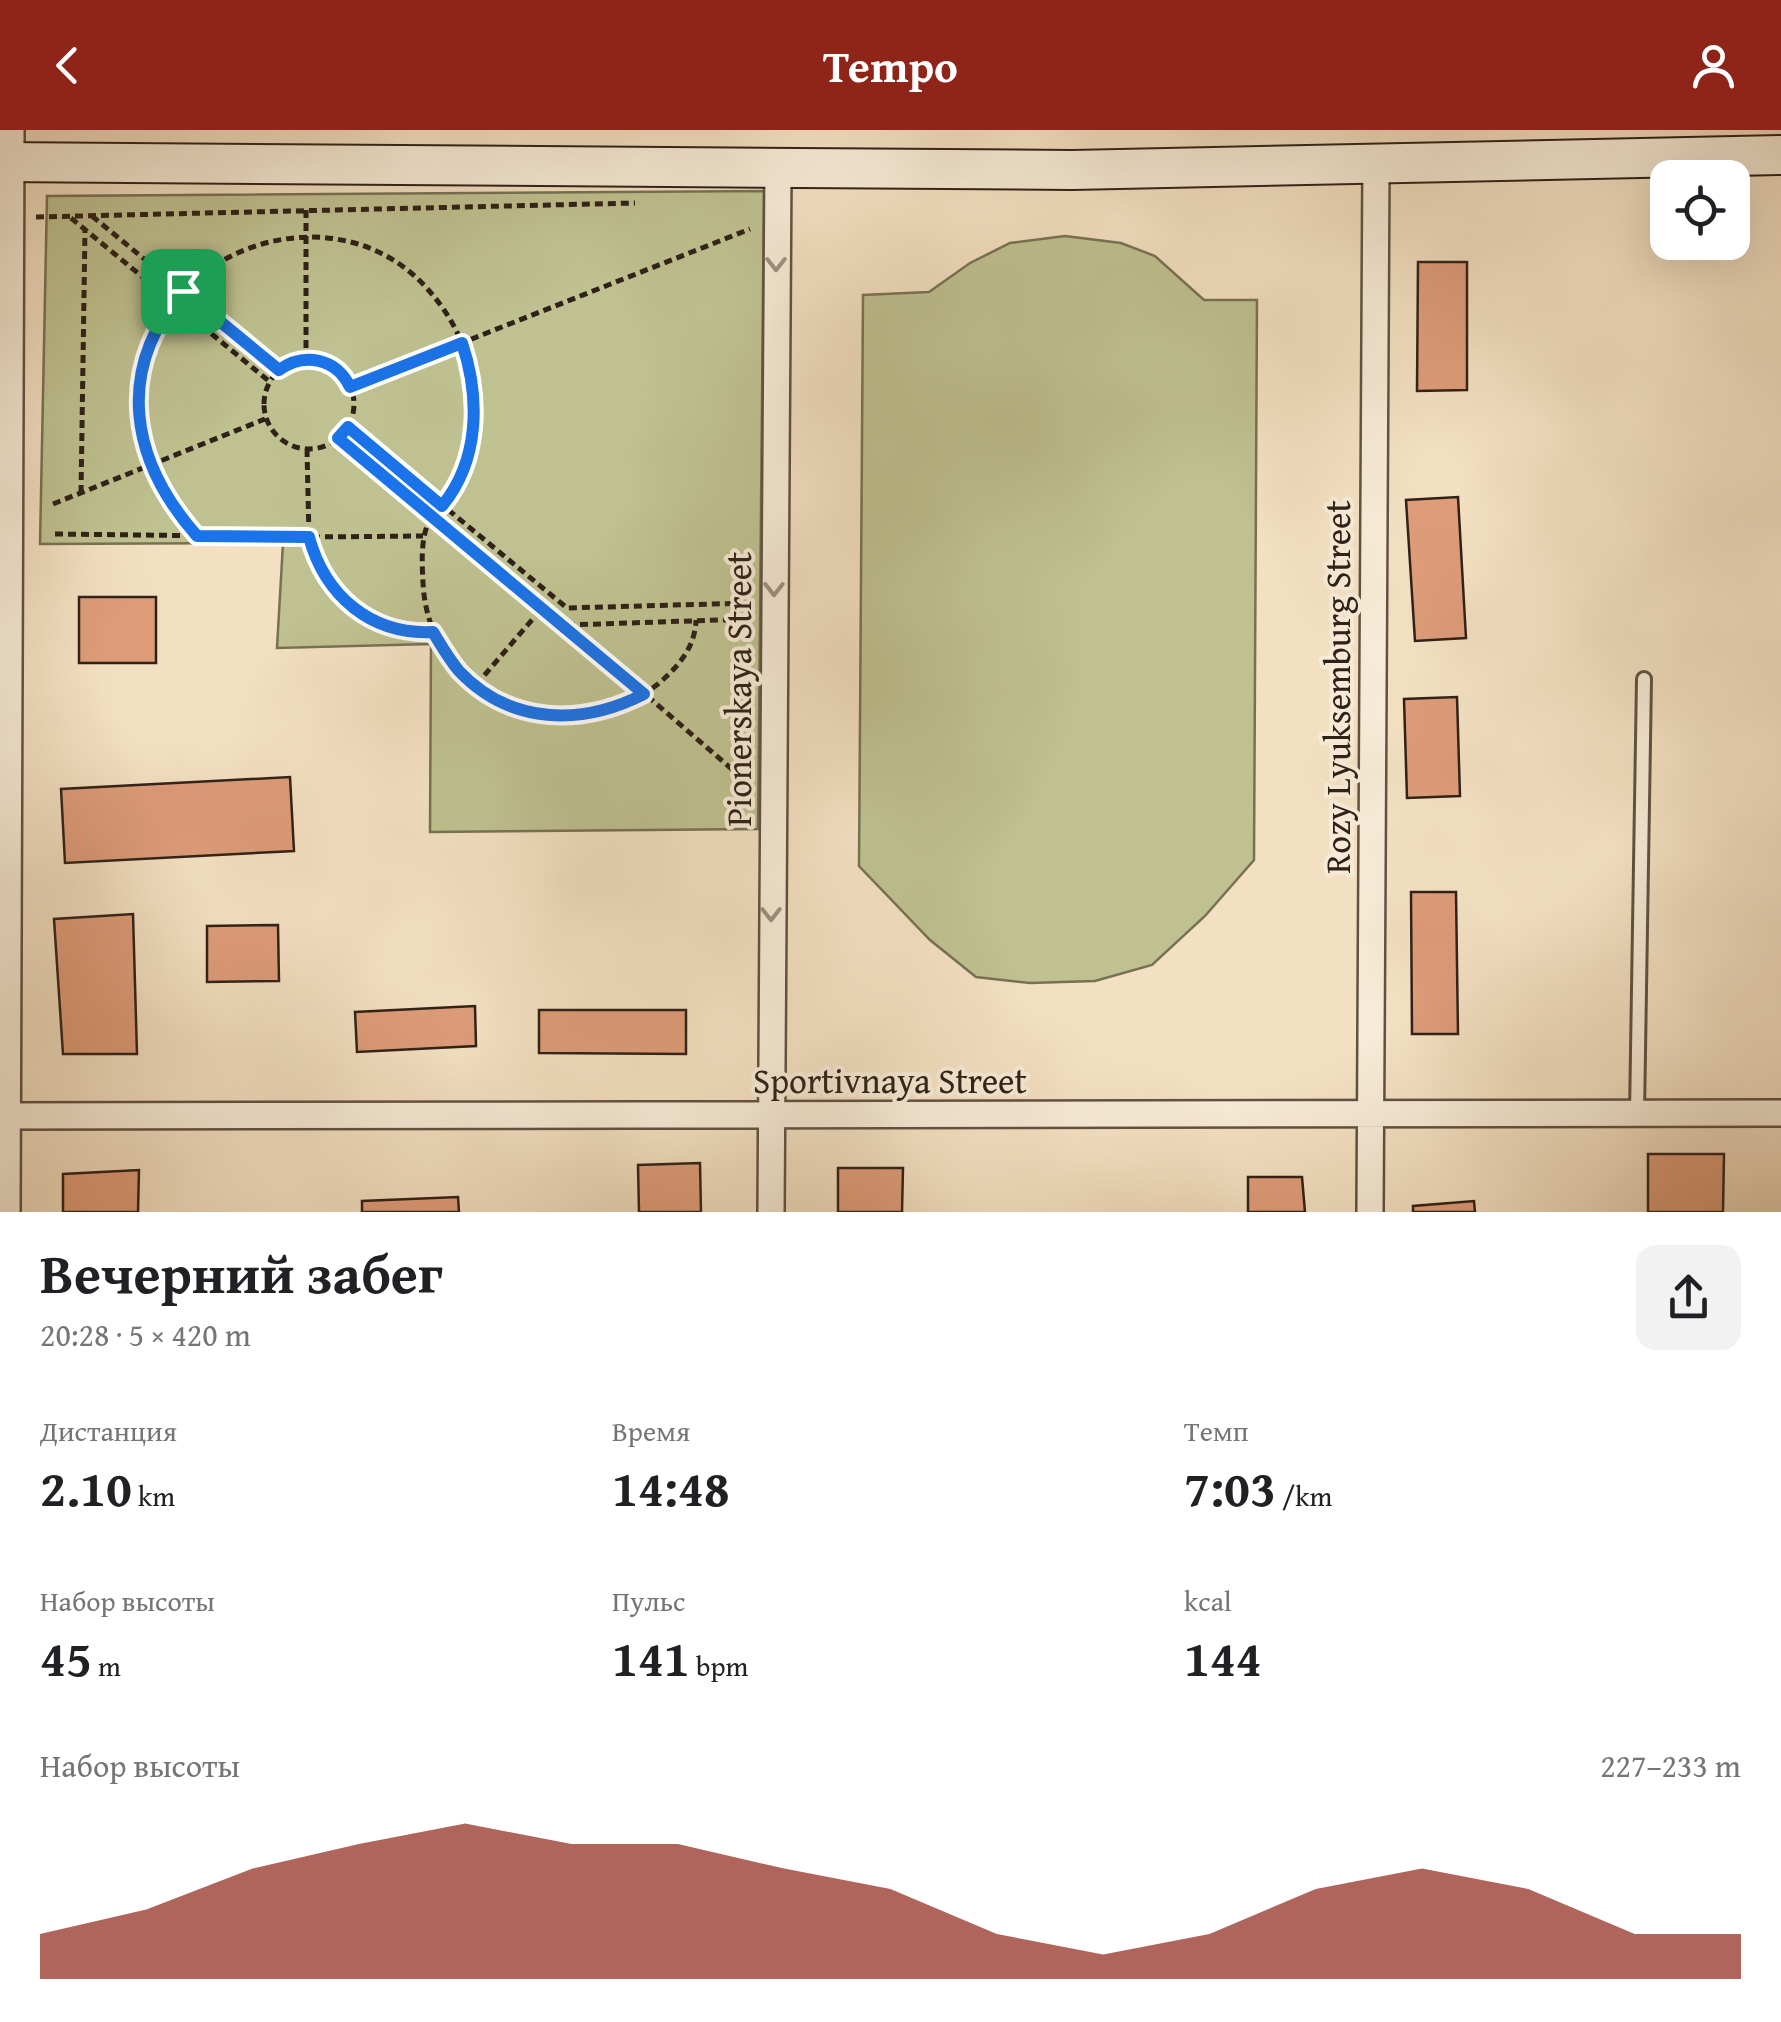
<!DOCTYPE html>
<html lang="ru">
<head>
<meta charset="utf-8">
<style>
  body { margin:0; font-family:"Gentium Book Plus",serif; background:#f2f2f2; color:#202124; height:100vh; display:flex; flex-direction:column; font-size:38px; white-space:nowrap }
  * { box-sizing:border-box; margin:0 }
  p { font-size:32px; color:#757577 }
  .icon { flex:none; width:55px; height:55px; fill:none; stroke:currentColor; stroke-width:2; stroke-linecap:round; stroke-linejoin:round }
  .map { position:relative; height:1082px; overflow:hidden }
  .drawer { display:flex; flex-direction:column; background:#fff; flex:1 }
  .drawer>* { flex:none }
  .fabs { position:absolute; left:1650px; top:30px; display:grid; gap:20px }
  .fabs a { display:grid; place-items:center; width:100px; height:100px; border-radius:20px; background:#fff; box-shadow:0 10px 40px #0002; font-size:50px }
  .pin { position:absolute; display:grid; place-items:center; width:85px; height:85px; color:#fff; margin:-42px; border-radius:20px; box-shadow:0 5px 15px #0006 }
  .round { display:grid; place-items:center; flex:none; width:105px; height:105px; border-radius:20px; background:#f2f2f2 }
  .overview { display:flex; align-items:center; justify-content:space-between; height:170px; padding:0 40px }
  h1 { font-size:55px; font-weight:700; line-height:75px }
  .stats { display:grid; grid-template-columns:repeat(3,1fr); gap:15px; height:170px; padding:10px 40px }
  .stats div { display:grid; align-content:center }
  .stats b { font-size:50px; font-weight:700 }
  .stats small { font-size:28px; font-weight:400 }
  .stats p { font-size:28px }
  .chart { height:280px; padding:20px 40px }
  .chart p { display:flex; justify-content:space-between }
  .chart svg { width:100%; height:180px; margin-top:10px; fill:#8f2418; opacity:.7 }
  header { display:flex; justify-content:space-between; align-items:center; height:130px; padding:0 40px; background:#8f2418; color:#fff; font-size:45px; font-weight:700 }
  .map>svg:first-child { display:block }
</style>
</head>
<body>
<header><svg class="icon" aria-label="back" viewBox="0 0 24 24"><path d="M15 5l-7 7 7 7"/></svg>Tempo<svg class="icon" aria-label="person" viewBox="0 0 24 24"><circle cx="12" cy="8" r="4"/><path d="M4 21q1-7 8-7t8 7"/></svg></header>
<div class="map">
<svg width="1781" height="1082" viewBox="0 0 1781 1082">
  <rect width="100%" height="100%" fill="#f3e0c2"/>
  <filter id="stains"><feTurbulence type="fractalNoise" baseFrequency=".002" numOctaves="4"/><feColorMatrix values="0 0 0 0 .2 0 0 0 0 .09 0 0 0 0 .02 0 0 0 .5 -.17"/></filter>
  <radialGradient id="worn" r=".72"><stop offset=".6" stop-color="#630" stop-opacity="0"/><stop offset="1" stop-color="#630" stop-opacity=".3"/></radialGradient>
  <path fill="#bfc190" stroke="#777154" stroke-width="2.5" d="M 764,61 L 758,699 L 430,702 L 431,514 L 277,518 L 283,413 L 40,414 L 47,66 Z
    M 1065,106 L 1121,113 L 1155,126 L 1204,170 L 1257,170 L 1254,730 L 1205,786 L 1152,835 L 1095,851 L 1030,853 L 976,847 L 930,810 L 859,736 L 863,165 L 929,162 L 970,133 L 1010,113 Z"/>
  <path fill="#de9c79" stroke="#2f2118" stroke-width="2.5" d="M 1418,132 L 1467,132 L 1467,260 L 1417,261 Z
    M 1458,367 L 1466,508 L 1415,511 L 1406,370 Z
    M 79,467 L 156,467 L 156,533 L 79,533 Z
    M 1457,567 L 1460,666 L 1407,668 L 1404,569 Z
    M 290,647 L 294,721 L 65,733 L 61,659 Z
    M 1411,762 L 1456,762 L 1458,904 L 1412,904 Z
    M 133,784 L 137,924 L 63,924 L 54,789 Z
    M 278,795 L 279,851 L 207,852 L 207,796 Z
    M 475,876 L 476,916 L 357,922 L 355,882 Z
    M 539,880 L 686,880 L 686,924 L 539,923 Z
    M 1648,1024 L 1724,1024 L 1723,1082 L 1648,1082 Z
    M 700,1033 L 701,1082 L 639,1082 L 638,1035 Z
    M 838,1038 L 903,1038 L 902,1082 L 838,1082 Z
    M 139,1040 L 138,1082 L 63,1082 L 63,1044 Z
    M 1248,1047 L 1302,1047 L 1305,1082 L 1248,1082 Z
    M 458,1067 L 459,1082 L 362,1082 L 362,1071 Z
    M 1474,1071 L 1475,1082 L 1413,1082 L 1413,1076 Z"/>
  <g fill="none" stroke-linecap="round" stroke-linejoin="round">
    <defs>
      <path id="service" d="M 1637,984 L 1644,549"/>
      <path id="minor" d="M 0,986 L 1781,983
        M 7,1082 L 11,0
        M 771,1082 L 778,37
        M 1370,1082 L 1376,32"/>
      <path id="secondary" d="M 0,32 L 1072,40 L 1781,25"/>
    </defs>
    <use href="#service" stroke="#605142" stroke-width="18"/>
    <use href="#minor" stroke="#605142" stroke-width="30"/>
    <use href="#secondary" stroke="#2f2118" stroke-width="42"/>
    <path stroke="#2f2118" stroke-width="5" stroke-dasharray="8 5" stroke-linecap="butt" d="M 306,80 L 306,229
      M 92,86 L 279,240
      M 36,87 L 635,73
      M 71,88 L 270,252
      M264 274a45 45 0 1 1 90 0a45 45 0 1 1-90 0Z
      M 350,257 L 750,99
      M 348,297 L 567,478 L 749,473
      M 338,308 L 565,495 L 749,654
      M 307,319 L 309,407 L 423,406
      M 81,363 L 85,100
      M 53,374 L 265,289
      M 432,386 C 420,404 422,432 423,453 C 429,572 566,625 658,554 C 678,537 695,518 696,490
      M 55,404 L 309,407 C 325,465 371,505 433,502
      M 197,406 C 170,375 148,340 139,300 C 135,278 139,253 144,232 C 174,112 335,64 422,153 C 444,176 460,201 467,231 C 480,280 475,335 443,376
      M 567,495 L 751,489
      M 476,555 L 543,477"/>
    <use href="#service" stroke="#f7ebd7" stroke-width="12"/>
    <use href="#minor" stroke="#f7ebd7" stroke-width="25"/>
    <use href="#secondary" stroke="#f7ebd7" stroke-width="38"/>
  </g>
  <defs><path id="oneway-chevron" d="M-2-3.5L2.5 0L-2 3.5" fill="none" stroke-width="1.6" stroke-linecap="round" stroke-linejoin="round" transform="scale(2.5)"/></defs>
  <g stroke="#9d9081">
    <use href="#oneway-chevron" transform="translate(776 134) rotate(90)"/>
    <use href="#oneway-chevron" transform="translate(774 459) rotate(90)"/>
    <use href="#oneway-chevron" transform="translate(771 784) rotate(90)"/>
  </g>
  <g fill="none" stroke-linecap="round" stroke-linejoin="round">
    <defs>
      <path id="route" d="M 183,161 L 279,240 C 304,222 336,228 350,257 L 462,213 C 480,267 480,330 442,376 L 348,297 L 338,308 L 644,564 C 582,596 510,595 459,541 C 449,529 441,515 433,502 C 371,505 325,466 309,407 L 197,406 C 130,330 115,241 183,161 Z"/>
    </defs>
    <use href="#route" stroke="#fff" stroke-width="20"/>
    <use href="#route" stroke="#1a73e8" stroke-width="12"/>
  </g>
  <g text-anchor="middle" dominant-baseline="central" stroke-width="8" stroke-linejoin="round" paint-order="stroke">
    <g font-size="35" fill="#2f2118" stroke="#f7ebd7">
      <text transform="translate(1337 557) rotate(-90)">Rozy Lyuksemburg Street</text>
      <text transform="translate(738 559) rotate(-90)">Pionerskaya Street</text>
      <text x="890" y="950">Sportivnaya Street</text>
    </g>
  </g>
  <rect width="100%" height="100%" filter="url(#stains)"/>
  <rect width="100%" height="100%" fill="url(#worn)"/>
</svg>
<div class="fabs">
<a><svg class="icon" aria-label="locate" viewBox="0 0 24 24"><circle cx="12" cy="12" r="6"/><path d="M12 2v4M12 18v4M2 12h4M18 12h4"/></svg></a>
</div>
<div class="pin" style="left:183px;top:161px;background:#1e9e55"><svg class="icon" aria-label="arrive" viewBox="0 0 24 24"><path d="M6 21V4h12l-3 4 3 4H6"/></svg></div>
</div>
<section class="drawer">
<div class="overview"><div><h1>Вечерний забег</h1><p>20:28 · 5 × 420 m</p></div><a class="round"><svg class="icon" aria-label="share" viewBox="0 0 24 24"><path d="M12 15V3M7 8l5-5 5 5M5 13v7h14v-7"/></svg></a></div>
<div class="stats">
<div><p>Дистанция</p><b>2.10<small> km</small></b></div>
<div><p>Время</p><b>14:48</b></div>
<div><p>Темп</p><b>7:03<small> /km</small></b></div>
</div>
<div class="stats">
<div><p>Набор высоты</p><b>45<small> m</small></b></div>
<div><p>Пульс</p><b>141<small> bpm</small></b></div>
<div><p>kcal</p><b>144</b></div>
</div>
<div class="chart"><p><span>Набор высоты</span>227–233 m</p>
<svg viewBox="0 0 160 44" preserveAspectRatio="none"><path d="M0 44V33L10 27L20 17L30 11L40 6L50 11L60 11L70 17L80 22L90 33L100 38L110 33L120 22L130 17L140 22L150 33L160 33V44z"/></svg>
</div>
</section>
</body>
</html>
